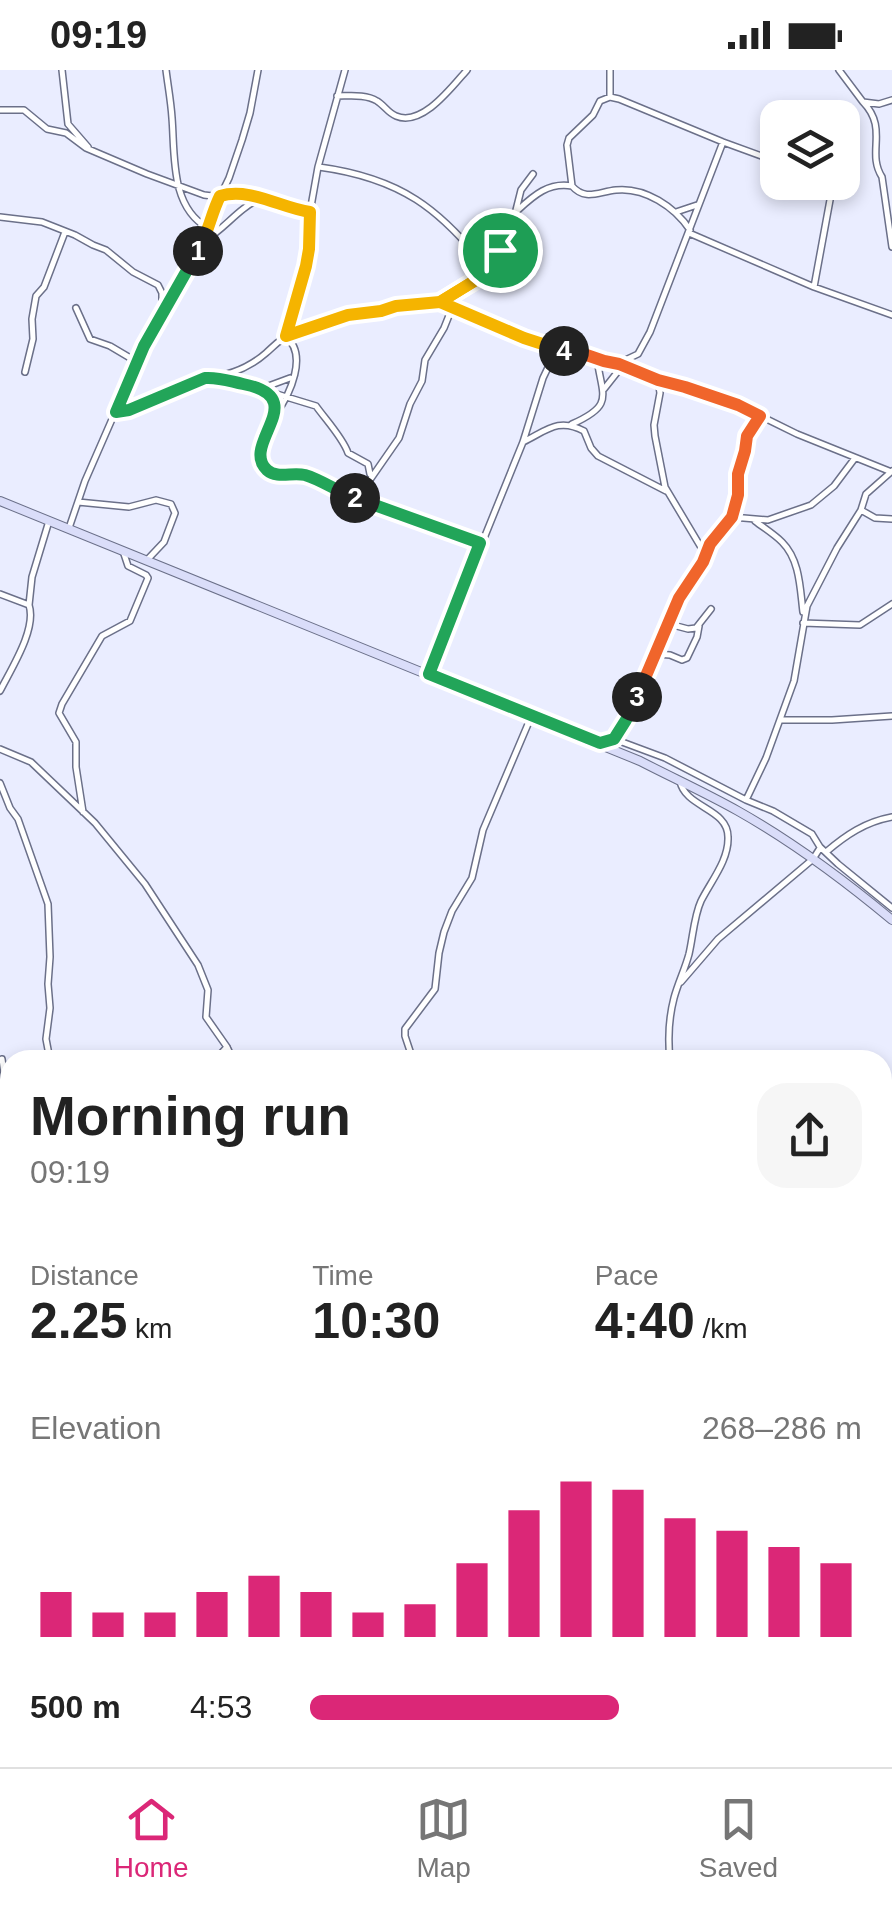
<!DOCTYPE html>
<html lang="en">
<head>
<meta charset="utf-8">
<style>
  body { margin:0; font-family:Arial,sans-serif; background:#f6f6f6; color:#222; height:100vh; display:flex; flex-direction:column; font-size:38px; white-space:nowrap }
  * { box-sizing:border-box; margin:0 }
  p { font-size:32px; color:#767676 }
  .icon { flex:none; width:55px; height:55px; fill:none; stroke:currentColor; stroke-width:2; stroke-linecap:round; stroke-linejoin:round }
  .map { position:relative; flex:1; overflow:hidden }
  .details { position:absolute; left:0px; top:980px; width:892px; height:718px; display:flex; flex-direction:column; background:#fff; border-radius:30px 30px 0 0; box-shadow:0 5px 15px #0003 }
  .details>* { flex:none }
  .tools { position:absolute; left:760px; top:30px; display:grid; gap:20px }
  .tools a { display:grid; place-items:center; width:100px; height:100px; border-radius:20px; background:#fff; box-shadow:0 5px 15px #0003; font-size:50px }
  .pin { position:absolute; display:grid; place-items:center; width:85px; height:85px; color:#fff; margin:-42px; border:5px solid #fff; border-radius:50%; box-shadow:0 2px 10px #0007 }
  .km { position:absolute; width:50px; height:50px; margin:-25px; border-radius:50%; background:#222; color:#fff; font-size:28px; line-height:50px; text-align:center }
  .round { display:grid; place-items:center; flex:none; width:105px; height:105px; border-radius:30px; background:#f6f6f6 }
  .headline { display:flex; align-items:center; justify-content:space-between; height:170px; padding:0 30px }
  h1 { font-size:55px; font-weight:700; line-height:75px }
  .metrics { display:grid; grid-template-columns:repeat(3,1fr); gap:15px; height:170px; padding:10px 30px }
  .metrics div { display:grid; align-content:center }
  .metrics b { font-size:50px; font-weight:700 }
  .metrics small { font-size:28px; font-weight:400 }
  .metrics p { font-size:28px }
  .chart { height:280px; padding:20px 30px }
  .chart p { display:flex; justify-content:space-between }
  .chart svg { width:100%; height:180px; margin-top:10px; stroke:#db2777; stroke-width:6 }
  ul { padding:0 30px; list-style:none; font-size:32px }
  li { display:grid; grid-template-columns:160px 120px 1fr; align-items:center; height:75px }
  li i { height:25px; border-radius:12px; background:#db2777 }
  .status { display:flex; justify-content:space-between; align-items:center; height:70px; padding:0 50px; background:#fff; direction:ltr }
  .status svg { height:28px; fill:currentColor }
  .tab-bar { display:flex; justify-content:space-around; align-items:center; height:140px; border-top:2px solid #e0e0e0; background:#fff; font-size:28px; color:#767676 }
  .tab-bar a { display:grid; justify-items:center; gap:5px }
  .tab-bar .active { color:#db2777 }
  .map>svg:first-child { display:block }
</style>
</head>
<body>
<div class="status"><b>09:19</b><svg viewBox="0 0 49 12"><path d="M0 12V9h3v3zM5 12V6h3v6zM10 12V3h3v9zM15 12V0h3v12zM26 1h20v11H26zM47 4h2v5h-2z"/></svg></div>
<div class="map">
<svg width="892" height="1697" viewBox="0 0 892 1697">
  <rect width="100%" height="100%" fill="#eaedff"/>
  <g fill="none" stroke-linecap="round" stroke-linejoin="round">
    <defs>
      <path id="minor" d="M 62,0 L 68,54 L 88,77
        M 166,0 C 168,16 171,32 172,48 C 175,85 170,137 208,158
        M 839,0 L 863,32 L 879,34 L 892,30
        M 337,26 C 350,26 366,24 377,31 C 384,35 388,43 396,46 C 422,57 451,18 467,0
        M 610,27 L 610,0
        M 863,32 C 889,59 866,82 882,107 L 892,177
        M 0,40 L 24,40 L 47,59 L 66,63 L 86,78 L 147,104 L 204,125 L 221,127 L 239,124 L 260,129
        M 319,97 C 400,108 440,138 489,201
        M 518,140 C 534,125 549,112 572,116
        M 676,142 L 697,135
        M 0,147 L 42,152 L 75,165 L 93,175 L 106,180 L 133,202 L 158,215 L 162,223 L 162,243
        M 690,160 C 675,137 645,117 616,120 C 598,122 585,131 572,116 L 567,75 L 569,68 L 593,45 L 600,31 L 610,27 L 619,29 L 723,72 L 778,92
        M 689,163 L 814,217 L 892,245
        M 205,170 C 225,159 238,138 260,129 L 310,142
        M 470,176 L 488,183 L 500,181
        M 814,217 L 830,130 L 825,116 L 820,112
        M 440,232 L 468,246 L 558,280
        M 76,238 L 90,269 L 110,276 L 137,292
        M 619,293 L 658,310 L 685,317 L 738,335 L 797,364 L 889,401
        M 25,302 L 33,269 L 32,249 L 36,226 L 44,217 L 65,162
        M 220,308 L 262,318 L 272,328 L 274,347 L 262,377 L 261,386 L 263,394 L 268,401 L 282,405 L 305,405 L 342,423 L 480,473
        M 658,310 L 660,323 L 654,355 L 655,366 L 665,417 L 705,484
        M 263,318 L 290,308
        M 604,319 L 623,295
        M 270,322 L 316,336 C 326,350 343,368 348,383 L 368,394 L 370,404
        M 116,342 L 129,340 L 205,308 C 227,306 249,298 266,283 C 275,275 281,268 292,263 L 361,243 L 381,241 L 396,236 L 435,234 L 482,207 L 489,201 L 498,188 L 515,144 L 521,120 L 533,104
        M 275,345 C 290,325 309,284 285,266 L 309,179 L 310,142 L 318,97 L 345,0
        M 572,354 C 615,335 602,326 597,289
        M 523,372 C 546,361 558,347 584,361 L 591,378 L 598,386 L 666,421
        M 365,431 L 365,417 L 399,368 L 410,334 L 422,311 L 425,290 L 444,258 L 452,238
        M 78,432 L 129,437 L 156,430 L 171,434 L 175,443 L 164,472 L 147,490
        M 861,440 L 875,448 L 892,449
        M 732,447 L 768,450 L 811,435 L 834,416 L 855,388
        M 755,451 C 764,458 774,464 782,472 C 800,490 800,518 803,542
        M 69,458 L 85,411 L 144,276 L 205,170 L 214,139 L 229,108 L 242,70 L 250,43 L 258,0
        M 0,524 L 29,535 C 37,559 11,599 0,621
        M 29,535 L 32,507 L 49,451
        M 803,553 L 860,555 L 892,534
        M 669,554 L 688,559 L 696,558 L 711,539
        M 656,584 L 670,585 L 682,590 L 687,588 L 697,567 L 699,556
        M 429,604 L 523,372 L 543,308 L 553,287 L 561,281 L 572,280 L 603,291 L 619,293 L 638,284 L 650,262 L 723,72
        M 780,650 L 832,650 L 892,646
        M 614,669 L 636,630 L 679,528 L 703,492 L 710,473 L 732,447 L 739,425 L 738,404 L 745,381 L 747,365 L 760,346
        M 600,673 L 614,669 L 665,688 L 746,730 L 773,741 L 812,764 L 820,777 L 838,794 L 892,838
        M 0,679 L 31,692 L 95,753 L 145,814 L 198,895 L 208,920 L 206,947 L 227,977 L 233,990
        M 0,713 L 10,738 L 18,749 L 48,834 L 50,887 L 48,914 L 50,938 L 46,969 L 50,990
        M 746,730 L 766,688 L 794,611 L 807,536 L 837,478 L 861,440 L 866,424 L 892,401
        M 83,742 L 76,697 L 76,672 L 59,643 L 62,634 L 102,566 L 130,551 L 148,508 L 146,505 L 128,496 L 123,481
        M 826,782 C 846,765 865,752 892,747
        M 681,912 L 718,869 L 813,789 L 820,778
        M 215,990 L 227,977
        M 406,990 L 411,984 L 405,966 L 405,959 L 435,919 L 439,883 L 444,862 L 452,841 L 472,808 L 483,760 L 531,647
        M 670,990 C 668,971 669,947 674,928 C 678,913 685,899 689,884 C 693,867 694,846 701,831 C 711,811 729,790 728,767 C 728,738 685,738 680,711
        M 0,1028 C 7,1016 4,1003 2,989
        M 0,1067 L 10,1066
        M 0,1134 L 10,1131
        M 882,1185 L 892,1186
        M 882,1203 L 892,1204
        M 0,1214 L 10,1211
        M 0,1303 L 10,1300
        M 882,1346 L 892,1345
        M 0,1450 L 10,1488
        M 882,1471 L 892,1471
        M 0,1528 L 10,1525
        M 882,1614 L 892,1611
        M 0,1653 L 10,1652
        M 563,1697 L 568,1688"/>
      <path id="secondary" d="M 0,431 L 640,691 C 673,708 706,723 738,741 C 793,772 844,810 892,850"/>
    </defs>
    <use href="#minor" stroke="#6b7089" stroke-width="8"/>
    <use href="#secondary" stroke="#6b7089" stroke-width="10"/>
    <use href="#minor" stroke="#fff" stroke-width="5"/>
    <use href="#secondary" stroke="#daddf9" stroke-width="8"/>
  </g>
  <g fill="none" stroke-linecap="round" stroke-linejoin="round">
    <defs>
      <path id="split-1" d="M 198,181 C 208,164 211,144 220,126 C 250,117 281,138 310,142 L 309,179 L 306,196 L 286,266 L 348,245 L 381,241 L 396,236 L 440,232 L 489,202 L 500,180"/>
      <path id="split-2" d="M 198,181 L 144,276 L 116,342 L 129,340 L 205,308 C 219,307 229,311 243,314 C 314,328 239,374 267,400 C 277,409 292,402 305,405 C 322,410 338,422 355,428"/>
      <path id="split-3" d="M 355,428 L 480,473 L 429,604 L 600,673 L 614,669 L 626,650 L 637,627"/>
      <path id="split-4" d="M 564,281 L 572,280 L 604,291 L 619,294 L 658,310 L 685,317 L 738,335 L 760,346 L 747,366 L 745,381 L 738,404 L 738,425 L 732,447 L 710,474 L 703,492 L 679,528 L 637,627"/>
      <path id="split-5" d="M 500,180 L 488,184 L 468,176 L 489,202 L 440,232 L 524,268 L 564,281"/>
    </defs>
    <use href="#split-1" stroke="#fff" stroke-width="20"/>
    <use href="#split-2" stroke="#fff" stroke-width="20"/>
    <use href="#split-3" stroke="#fff" stroke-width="20"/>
    <use href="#split-4" stroke="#fff" stroke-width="20"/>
    <use href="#split-5" stroke="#fff" stroke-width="20"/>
    <use href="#split-1" stroke="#f5b400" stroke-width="12"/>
    <use href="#split-2" stroke="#22a559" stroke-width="12"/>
    <use href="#split-3" stroke="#22a559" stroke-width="12"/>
    <use href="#split-4" stroke="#f0652b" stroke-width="12"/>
    <use href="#split-5" stroke="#f5b400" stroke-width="12"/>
  </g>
</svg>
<div class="tools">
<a><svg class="icon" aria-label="layers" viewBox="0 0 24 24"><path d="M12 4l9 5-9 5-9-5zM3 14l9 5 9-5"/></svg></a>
</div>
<div class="pin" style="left:500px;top:180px;background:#1e9e55"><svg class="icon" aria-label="arrive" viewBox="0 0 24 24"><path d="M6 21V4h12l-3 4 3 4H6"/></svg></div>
<b class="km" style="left:198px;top:181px">1</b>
<b class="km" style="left:355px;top:428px">2</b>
<b class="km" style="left:637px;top:627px">3</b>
<b class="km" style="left:564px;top:281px">4</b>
<section class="details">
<div class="headline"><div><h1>Morning run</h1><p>09:19</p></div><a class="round"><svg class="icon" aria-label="share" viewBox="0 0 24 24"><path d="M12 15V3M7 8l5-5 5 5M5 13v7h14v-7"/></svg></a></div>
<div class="metrics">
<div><p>Distance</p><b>2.25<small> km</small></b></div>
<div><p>Time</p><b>10:30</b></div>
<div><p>Pace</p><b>4:40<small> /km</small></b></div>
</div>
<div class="chart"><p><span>Elevation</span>268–286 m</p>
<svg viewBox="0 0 160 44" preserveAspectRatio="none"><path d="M5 44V33M15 44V38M25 44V38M35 44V33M45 44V29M55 44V33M65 44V38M75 44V36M85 44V26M95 44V13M105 44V6M115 44V8M125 44V15M135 44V18M145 44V22M155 44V26"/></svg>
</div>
<ul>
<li><b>500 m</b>4:53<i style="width:56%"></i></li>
</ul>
</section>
</div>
<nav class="tab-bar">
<a class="active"><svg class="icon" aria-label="home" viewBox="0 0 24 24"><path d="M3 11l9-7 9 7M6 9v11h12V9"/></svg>Home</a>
<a><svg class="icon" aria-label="map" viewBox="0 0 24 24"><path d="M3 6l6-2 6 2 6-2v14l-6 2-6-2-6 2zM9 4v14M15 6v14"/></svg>Map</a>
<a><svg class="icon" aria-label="saved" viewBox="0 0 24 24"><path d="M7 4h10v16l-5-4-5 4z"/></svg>Saved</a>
</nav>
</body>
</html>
